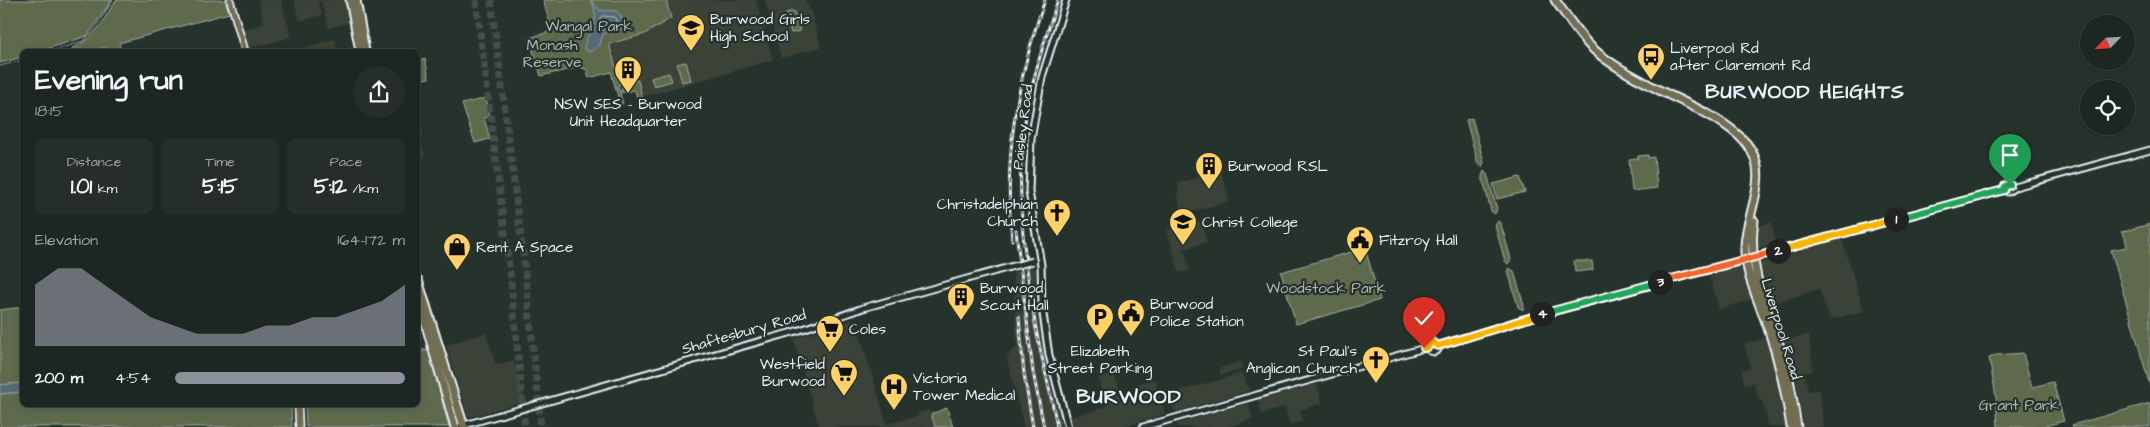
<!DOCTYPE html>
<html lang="en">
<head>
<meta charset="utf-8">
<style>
  body { margin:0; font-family:"Architects Daughter",sans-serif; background:#252e2a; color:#f1f3f6; height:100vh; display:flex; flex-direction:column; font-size:19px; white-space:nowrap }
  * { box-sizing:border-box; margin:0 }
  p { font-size:16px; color:#a0a5a5 }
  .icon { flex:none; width:28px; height:28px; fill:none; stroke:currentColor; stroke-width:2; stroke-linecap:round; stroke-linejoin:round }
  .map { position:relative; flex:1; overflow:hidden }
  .drawer { position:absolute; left:20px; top:49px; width:400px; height:358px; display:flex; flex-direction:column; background:#1c2622; border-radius:8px; box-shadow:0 2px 8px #0003,0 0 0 1px #3a4340 }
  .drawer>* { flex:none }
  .needle { width:32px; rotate:245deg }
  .fabs { position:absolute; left:2080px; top:15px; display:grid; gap:10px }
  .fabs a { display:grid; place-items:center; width:55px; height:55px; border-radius:50%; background:#1c2622; box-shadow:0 2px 8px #0003,0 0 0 1px #3a4340; font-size:25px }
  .pin { position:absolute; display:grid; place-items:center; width:42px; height:42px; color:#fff; margin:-51px -21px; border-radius:50% 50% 50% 0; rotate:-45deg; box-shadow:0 0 5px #0007 }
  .pin .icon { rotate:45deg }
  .km { position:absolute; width:25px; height:25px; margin:-12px; border-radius:50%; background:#222; color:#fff; font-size:14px; line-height:25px; text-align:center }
  .round { display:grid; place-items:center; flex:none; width:52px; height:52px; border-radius:26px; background:#252e2a }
  .summary { display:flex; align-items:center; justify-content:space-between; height:85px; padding:0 15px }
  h1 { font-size:28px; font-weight:700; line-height:38px }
  .stats { display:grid; grid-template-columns:repeat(3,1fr); gap:8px; height:85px; padding:5px 15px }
  .stats div { display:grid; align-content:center; border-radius:8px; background:#252e2a; text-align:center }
  .stats b { font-size:21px; font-weight:700 }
  .stats small { font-size:14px; font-weight:400 }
  .stats p { font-size:14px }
  .chart { height:140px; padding:10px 15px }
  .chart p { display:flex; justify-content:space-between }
  .chart svg { width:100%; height:90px; margin-top:5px; fill:#8c9099; opacity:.7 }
  ul { padding:0 15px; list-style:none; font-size:16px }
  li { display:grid; grid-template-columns:80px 60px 1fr; align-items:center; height:38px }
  li i { height:12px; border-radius:6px; background:#8c9099 }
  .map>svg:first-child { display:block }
</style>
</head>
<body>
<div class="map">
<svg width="2150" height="427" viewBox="0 0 2150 427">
  <rect width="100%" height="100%" fill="#26332d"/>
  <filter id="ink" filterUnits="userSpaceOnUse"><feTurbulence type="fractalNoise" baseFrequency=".02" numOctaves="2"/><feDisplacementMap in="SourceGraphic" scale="10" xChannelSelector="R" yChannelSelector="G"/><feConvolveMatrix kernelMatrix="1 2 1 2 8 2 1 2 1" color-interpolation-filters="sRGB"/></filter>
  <g filter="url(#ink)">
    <path fill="#3a4238" d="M 258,0 L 281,0 L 291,37 L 248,49 L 243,30 L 264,24 Z
      M 294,0 L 346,0 L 350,22 L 329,28 L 321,2 L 318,3 L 322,15 L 300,21 Z
      M 666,0 L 756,0 L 773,60 L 642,97 L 638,80 L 621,84 L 609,44 L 645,34 L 671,18 Z
      M 765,0 L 805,0 L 807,6 L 809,5 L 821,47 L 781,58 Z
      M 335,39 L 338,51 L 292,51 Z
      M 418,116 L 424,135 L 419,137 L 426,156 L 418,158 Z
      M 1219,162 L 1229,200 L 1228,202 L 1182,214 L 1177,194 L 1179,190 L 1177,183 L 1198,178 L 1196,168 Z
      M 1201,221 L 1207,242 L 1184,249 L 1190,270 L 1179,273 L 1167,230 Z
      M 1771,222 L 1776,243 L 1759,248 L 1757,247 L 1758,226 Z
      M 1842,239 L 1864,311 L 1830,320 L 1819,289 L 1772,304 L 1760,263 Z
      M 1032,267 L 1035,270 L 1038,312 L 1048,370 L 1063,427 L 1024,427 L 1007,358 L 1011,352 L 1017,348 L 1013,272 Z
      M 1737,267 L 1744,269 L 1754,299 L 1719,309 L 1709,275 Z
      M 852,320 L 856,322 L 887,424 L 918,416 L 918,413 L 929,410 L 934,427 L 819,427 L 794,341 L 796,338 Z
      M 486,333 L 496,365 L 513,360 L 525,401 L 470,417 L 467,415 L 446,345 Z
      M 1809,334 L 1813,370 L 1805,373 L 1808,391 L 1820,390 L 1823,427 L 1803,427 L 1796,377 L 1784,341 Z
      M 1765,338 L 1777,367 L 1781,387 L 1786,427 L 1769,427 L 1763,403 L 1758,397 L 1754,383 L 1745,385 L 1741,370 L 1751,368 L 1744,344 Z
      M 1241,362 L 1243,369 L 1221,375 L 1219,368 Z
      M 1114,373 L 1124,402 L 1140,397 L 1137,384 L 1155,379 L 1165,414 L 1121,427 L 1073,427 L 1071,417 L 1106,407 L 1098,378 Z
      M 1243,373 L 1249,391 L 1176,412 L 1174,410 L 1169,394 Z
      M 1317,384 L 1322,403 L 1300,410 L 1302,421 L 1290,425 L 1285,407 L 1261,414 L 1258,400 Z
      M 1248,403 L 1253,419 L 1228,427 L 1178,427 L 1178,423 Z"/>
    <path fill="#5e6b4d" stroke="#a3aea2" d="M 0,0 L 112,0 L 87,36 L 41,51 L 22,51 L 22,57 L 0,63 Z
      M 116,0 L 225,0 L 229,13 L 119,43 L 121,51 L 108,51 L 106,47 L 90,51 L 78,49 L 73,51 L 72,48 C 95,39 103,20 116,0 Z
      M 543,0 L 666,0 L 671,18 L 645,34 L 609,44 L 621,84 L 618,85 L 619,91 L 622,90 L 622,84 L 638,80 L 642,97 L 637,98 L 635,90 L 620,93 L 623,104 L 620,104 L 611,72 L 589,78 L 587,70 L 580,67 L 541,76 L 529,38 L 552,31 Z
      M 794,11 L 800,31 L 791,33 L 786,13 Z
      M 425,59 L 429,78 L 418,80 L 418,61 Z
      M 686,62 L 691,80 L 682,82 L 677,64 Z
      M 669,73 L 672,81 L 654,86 L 651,78 Z
      M 486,98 L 490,116 L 484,118 L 490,139 L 475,143 L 462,104 Z
      M 1472,118 L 1484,162 L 1482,167 L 1478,164 L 1466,120 Z
      M 1648,155 L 1648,158 L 1654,157 L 1657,188 L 1632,191 L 1629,159 L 1638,158 L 1638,156 Z
      M 1484,171 L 1487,174 L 1497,209 L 1495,214 L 1491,211 L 1482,176 Z
      M 1520,177 L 1525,192 L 1497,199 L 1493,184 Z
      M 1498,221 L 1501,224 L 1511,259 L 1508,264 L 1505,261 L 1495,226 Z
      M 2150,224 L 2150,386 L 2111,250 L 2127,247 L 2125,237 L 2121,232 Z
      M 1365,248 L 1380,300 L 1296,324 L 1281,272 Z
      M 1574,261 L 1592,261 L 1593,270 L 1575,272 Z
      M 1509,268 L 1514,271 L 1524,306 L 1523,310 L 1518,307 L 1508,271 Z
      M 22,307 L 22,383 L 0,385 L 0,310 Z
      M 429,350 L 449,427 L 306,427 L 305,404 L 418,404 L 418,352 Z
      M 2023,353 L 2032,387 L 2053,382 L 2064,421 L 2041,427 L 1998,427 L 1996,397 L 1989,358 L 1996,355 Z
      M 22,392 L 22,404 L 291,404 L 292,427 L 0,427 L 0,394 Z
      M 2150,403 L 2150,427 L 2073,427 L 2072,425 Z
      M 947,408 L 953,427 L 935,427 L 931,414 Z"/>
    <path fill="#566b74" stroke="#90a1a9" d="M 591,0 L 599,10 C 605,12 610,10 615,11 C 618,12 620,14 621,17 C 630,35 610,29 604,34 C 601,37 601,42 600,45 L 590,52 L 584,49 C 586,29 603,26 591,0 Z
      M 22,383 L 22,392 L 0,394 L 0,385 Z"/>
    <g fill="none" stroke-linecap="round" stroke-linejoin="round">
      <path stroke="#aebbc3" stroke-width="1" d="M 603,16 L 615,17 L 617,24 L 614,27 L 600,29 L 600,18 Z"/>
      <path stroke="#90a1a9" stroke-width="1" d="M 53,51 L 83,41 L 93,31 L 113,0
        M 0,66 L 22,60
        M 418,351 L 427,349"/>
      <path stroke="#43504b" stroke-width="7" stroke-dasharray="7 3.5" stroke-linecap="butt" d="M 476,0 L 510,273 L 525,427
        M 491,0 L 525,270 L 541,427"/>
      <defs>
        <path id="secondary" d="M 1066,0 L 1042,77 L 1031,139 L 1029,191 L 1041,265 L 1042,307 L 1049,355 L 1068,427
          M 1438,346 L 1529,318 L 2004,190 L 2008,192 L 2015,187 L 2150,150
          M 1428,347 L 1430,351 L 1434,352 L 1438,350 L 1438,346
          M 1428,347 L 1432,342 L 1438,346
          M 461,426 L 800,330 L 863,308 L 1010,267
          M 1143,427 L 1428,347"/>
        <path id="primary" d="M 230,0 L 245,51
          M 298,404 L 299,427"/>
        <path id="highway" d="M 350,0 L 360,51
          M 356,0 L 365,51
          M 1555,0 C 1566,15 1577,32 1589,45 C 1605,61 1627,73 1646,83 C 1679,102 1720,114 1746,143 C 1774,176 1743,216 1745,252 C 1747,279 1761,306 1769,331 C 1780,364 1786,393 1791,427
          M 1754,221 C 1746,268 1770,315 1784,359 C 1791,381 1793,404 1797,427
          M 418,280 L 464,427
          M 418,297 L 455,427"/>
      </defs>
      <use href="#secondary" stroke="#e8f1f8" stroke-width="9"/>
      <use href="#primary" stroke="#e8f1f8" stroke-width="9"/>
      <use href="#highway" stroke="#e8f1f8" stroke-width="11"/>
      <use href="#secondary" stroke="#26332d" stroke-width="5"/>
      <use href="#primary" stroke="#726e52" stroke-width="5.5"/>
      <use href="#highway" stroke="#726e52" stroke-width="7"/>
      <defs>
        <path id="rail" d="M 1016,230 L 1033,372 L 1044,427
          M 1012,240 C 1003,157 1017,79 1045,0
          M 1019,317 L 1024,374 L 1033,427
          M 1057,427 C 1051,392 1041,358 1035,323 C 1025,262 1016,197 1023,135 C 1029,89 1043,44 1058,0"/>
      </defs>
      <use href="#rail" stroke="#e8f1f8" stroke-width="3"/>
      <use href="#rail" stroke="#26332d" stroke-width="1" stroke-dasharray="4" stroke-linecap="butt"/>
      <defs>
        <path id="secondary-bridge" d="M 1010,267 L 1033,261"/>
      </defs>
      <use href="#secondary-bridge" stroke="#e8f1f8" stroke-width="9" stroke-linecap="butt"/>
      <use href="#secondary-bridge" stroke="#26332d" stroke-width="5"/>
    </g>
  </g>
  <g fill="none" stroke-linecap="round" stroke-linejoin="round" filter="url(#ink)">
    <defs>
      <path id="split-1" d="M 1896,219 L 2004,190 L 2005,186 L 2010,185"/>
      <path id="split-2" d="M 1778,251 L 1896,219"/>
      <path id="split-3" d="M 1660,282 L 1778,251"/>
      <path id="split-4" d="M 1542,314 L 1660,282"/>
      <path id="split-5" d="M 1424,348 L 1428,347 L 1432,342 L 1438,346 L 1542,314"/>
    </defs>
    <use href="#split-1" stroke="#fff" stroke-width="10"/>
    <use href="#split-2" stroke="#fff" stroke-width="10"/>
    <use href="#split-3" stroke="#fff" stroke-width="10"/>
    <use href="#split-4" stroke="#fff" stroke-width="10"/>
    <use href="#split-5" stroke="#fff" stroke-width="10"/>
    <use href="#split-1" stroke="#22a559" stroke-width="6"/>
    <use href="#split-2" stroke="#f5b400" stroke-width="6"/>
    <use href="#split-3" stroke="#f0652b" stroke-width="6"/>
    <use href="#split-4" stroke="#22a559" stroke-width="6"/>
    <use href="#split-5" stroke="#f5b400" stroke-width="6"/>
  </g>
  <defs>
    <symbol id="school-pin" viewBox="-11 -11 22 30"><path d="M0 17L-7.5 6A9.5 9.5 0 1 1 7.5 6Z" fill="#ffd166" stroke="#26332d"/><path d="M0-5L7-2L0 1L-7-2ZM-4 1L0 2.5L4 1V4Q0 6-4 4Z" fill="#111"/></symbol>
    <symbol id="bus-pin" viewBox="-11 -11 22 30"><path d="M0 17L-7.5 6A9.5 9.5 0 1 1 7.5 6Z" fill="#ffd166" stroke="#26332d"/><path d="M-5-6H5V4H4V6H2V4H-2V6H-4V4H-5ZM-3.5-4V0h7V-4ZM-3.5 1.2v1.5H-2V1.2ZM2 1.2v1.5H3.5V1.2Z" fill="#111"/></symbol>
    <symbol id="building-pin" viewBox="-11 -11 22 30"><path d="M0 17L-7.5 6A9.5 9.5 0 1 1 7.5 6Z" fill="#ffd166" stroke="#26332d"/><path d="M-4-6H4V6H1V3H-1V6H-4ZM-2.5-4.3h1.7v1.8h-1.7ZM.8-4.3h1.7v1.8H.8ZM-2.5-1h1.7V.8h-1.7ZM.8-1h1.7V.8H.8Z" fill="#111"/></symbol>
    <symbol id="church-pin" viewBox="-11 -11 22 30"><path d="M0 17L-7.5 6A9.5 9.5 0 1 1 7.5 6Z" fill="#ffd166" stroke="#26332d"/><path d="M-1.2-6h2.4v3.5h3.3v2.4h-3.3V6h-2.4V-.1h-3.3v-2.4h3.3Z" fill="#111"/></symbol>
    <symbol id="university-pin" viewBox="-11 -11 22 30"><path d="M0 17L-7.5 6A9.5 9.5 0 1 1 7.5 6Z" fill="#ffd166" stroke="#26332d"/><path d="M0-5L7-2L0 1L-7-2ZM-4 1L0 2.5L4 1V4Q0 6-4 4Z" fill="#111"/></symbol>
    <symbol id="civic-pin" viewBox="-11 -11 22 30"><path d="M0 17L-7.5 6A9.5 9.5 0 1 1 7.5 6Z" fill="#ffd166" stroke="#26332d"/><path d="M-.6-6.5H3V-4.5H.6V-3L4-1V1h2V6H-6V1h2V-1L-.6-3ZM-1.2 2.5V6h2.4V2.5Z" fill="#111"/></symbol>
    <symbol id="shop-pin" viewBox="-11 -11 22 30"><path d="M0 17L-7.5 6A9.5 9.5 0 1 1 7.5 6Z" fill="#ffd166" stroke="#26332d"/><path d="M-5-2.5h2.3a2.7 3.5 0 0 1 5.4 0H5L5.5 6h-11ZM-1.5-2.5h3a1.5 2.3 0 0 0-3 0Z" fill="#111"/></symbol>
    <symbol id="parking-pin" viewBox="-11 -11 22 30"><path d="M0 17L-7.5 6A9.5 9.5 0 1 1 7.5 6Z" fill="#ffd166" stroke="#26332d"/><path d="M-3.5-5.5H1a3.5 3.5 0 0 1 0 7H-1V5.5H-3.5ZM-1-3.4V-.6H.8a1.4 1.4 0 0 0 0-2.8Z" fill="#111"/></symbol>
    <symbol id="supermarket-pin" viewBox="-11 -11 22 30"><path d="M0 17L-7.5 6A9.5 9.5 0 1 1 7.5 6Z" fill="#ffd166" stroke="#26332d"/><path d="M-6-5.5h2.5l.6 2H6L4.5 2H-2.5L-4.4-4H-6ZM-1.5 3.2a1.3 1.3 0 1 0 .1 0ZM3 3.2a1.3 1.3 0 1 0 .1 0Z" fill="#111"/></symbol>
    <symbol id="hospital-pin" viewBox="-11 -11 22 30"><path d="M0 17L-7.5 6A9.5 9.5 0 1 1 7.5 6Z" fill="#ffd166" stroke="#26332d"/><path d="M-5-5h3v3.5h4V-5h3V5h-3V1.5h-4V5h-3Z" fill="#111"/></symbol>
  </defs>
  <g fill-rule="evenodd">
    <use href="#school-pin" x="675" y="12" width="32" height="43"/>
    <use href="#bus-pin" x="1635" y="41" width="32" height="43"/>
    <use href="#building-pin" x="612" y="54" width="32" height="43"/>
    <use href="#building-pin" x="1193" y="150" width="32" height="43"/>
    <use href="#church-pin" x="1041" y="197" width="32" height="43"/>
    <use href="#university-pin" x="1167" y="206" width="32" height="43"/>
    <use href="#civic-pin" x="1344" y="224" width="32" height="43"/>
    <use href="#shop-pin" x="441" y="231" width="32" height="43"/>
    <use href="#building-pin" x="945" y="281" width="32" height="43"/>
    <use href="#civic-pin" x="1115" y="297" width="32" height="43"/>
    <use href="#parking-pin" x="1084" y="301" width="32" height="43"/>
    <use href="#supermarket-pin" x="814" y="313" width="32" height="43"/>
    <use href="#church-pin" x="1360" y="344" width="32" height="43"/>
    <use href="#supermarket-pin" x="828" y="357" width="32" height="43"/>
    <use href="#hospital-pin" x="878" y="371" width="32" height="43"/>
  </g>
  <g text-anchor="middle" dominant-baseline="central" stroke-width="4.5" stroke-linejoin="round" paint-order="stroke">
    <g font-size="15" fill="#e8f1f8" stroke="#26332d" text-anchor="start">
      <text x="710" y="19">Burwood Girls<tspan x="710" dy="17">High School</tspan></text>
      <text x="1670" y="48">Liverpool Rd<tspan x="1670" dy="17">after Claremont Rd</tspan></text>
      <text x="628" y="104" text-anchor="middle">NSW SES - Burwood<tspan x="628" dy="17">Unit Headquarter</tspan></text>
      <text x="1228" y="166">Burwood RSL</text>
      <text x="1038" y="204" text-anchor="end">Christadelphian<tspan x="1038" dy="17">Church</tspan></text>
      <text x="1202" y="222">Christ College</text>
      <text x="1379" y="240">Fitzroy Hall</text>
      <text x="476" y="247">Rent A Space</text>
      <text x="980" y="288">Burwood<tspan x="980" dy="17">Scout Hall</tspan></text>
      <text x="1150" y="304">Burwood<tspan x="1150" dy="17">Police Station</tspan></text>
      <text x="849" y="329">Coles</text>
      <text x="1100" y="351" text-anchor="middle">Elizabeth<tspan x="1100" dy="17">Street Parking</tspan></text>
      <text x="1357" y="351" text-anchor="end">St Paul's<tspan x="1357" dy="17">Anglican Church</tspan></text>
      <text x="825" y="364" text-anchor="end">Westfield<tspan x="825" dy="17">Burwood</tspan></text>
      <text x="913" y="378">Victoria<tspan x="913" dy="17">Tower Medical</tspan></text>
    </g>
    <g font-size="15" fill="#b1bbb4" stroke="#26332d">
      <text x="589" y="26">Wangal Park</text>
      <text x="552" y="45">Monash<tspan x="552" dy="17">Reserve</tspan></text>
      <text x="1326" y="288">Woodstock Park</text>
      <text x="2019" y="405">Grant Park</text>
    </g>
    <g font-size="15" fill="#e8f1f8" stroke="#26332d">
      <text transform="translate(1023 127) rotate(-83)">Paisley Road</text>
      <text transform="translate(1781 329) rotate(73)">Liverpool Road</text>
      <text transform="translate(744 332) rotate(-16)">Shaftesbury Road</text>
    </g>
    <g font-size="20" font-weight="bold" letter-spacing="1" fill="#e8f1f8" stroke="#26332d">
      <text x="1805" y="92">BURWOOD HEIGHTS</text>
      <text x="1129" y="397">BURWOOD</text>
    </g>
  </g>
</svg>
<div class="fabs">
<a><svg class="needle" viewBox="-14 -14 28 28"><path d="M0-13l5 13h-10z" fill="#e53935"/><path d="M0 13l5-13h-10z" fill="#a0a5a5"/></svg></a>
<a><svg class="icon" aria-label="locate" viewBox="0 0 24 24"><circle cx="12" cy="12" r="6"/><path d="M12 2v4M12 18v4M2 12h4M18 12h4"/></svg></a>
</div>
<div class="pin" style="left:2010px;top:185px;background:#1e9e55"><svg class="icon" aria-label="arrive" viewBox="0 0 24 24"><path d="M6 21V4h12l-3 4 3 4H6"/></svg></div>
<div class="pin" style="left:1424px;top:348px;background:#d93025"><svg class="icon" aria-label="check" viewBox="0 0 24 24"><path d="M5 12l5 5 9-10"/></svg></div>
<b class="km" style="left:1896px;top:219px">1</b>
<b class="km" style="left:1778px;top:251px">2</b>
<b class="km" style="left:1660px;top:282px">3</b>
<b class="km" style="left:1542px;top:314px">4</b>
<section class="drawer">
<div class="summary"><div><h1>Evening run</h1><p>18:15</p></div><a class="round"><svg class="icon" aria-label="share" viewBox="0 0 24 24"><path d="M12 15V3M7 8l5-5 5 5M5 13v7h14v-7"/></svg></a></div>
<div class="stats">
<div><p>Distance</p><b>1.01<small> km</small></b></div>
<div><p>Time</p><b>5:15</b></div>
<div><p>Pace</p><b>5:12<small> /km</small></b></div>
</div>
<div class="chart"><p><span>Elevation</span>164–172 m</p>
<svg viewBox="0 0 160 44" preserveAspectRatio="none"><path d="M0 44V14L10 6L20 6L30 14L40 22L50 30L60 34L70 38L80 38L90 38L100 34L110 34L120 30L130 30L140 26L150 22L160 14V44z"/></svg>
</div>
<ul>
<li><b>200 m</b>4:54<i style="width:100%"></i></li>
</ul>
</section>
</div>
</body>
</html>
